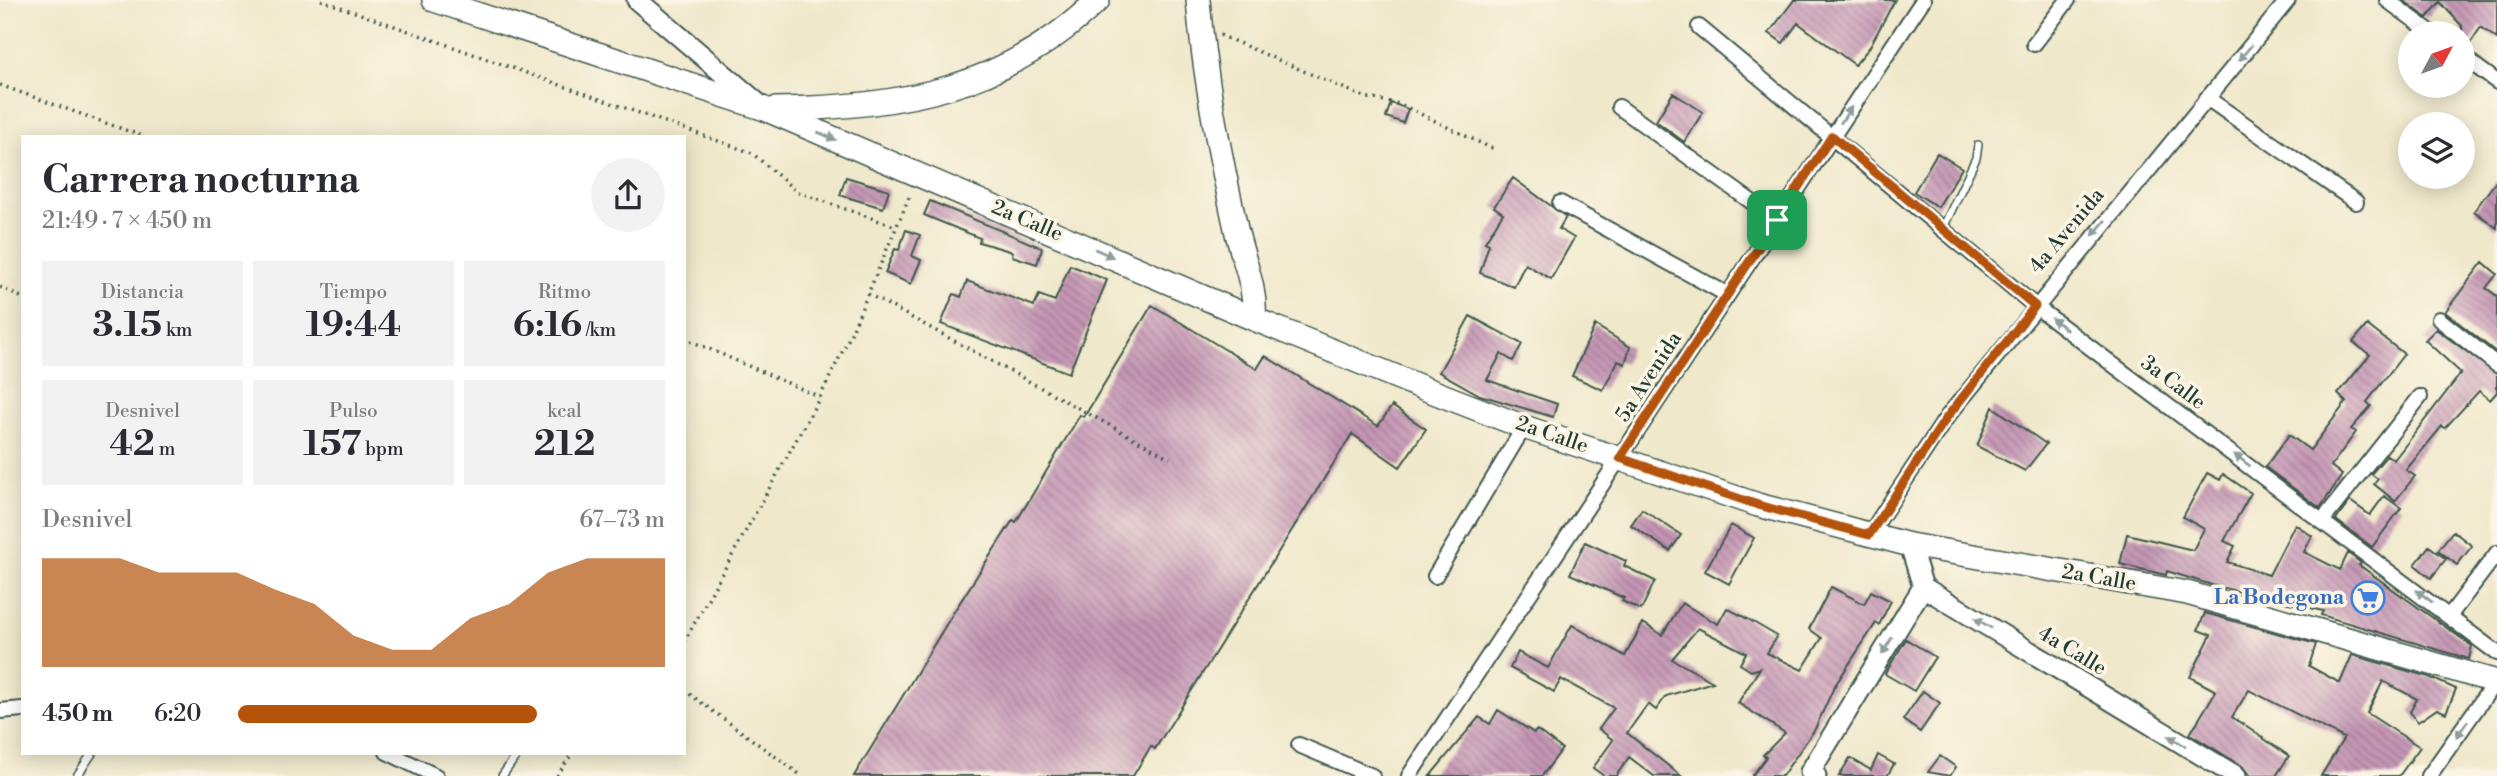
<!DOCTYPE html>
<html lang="es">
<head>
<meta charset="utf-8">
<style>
  body { margin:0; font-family:"Libre Bodoni",serif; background:#f2f2f3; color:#2b2b33; height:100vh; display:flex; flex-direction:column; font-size:26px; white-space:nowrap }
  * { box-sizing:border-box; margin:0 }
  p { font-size:23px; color:#7c7c81 }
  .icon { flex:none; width:38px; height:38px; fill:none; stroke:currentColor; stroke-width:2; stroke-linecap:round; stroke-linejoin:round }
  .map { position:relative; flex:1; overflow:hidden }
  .drawer { position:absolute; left:21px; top:135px; width:665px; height:620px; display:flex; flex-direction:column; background:#fff; border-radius:0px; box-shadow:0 4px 18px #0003 }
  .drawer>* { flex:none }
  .needle { width:46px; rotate:49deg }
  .fabs { position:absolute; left:2398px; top:21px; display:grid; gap:14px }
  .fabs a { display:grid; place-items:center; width:77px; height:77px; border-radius:50%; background:#fff; box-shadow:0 4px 18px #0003; font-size:35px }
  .pin { position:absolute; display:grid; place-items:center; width:60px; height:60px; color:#fff; margin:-30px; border-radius:14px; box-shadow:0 4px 10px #0006 }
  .round { display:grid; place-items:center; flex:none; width:74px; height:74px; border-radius:37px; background:#f2f2f3 }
  .overview { display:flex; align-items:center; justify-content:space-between; height:119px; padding:0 21px }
  h1 { font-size:38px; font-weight:800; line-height:52px }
  .stats { display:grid; grid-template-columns:repeat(3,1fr); gap:10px; height:119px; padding:7px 21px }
  .stats div { display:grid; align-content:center; border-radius:0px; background:#f2f2f3; text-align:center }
  .stats b { font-size:35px; font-weight:800 }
  .stats small { font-size:19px; font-weight:400 }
  .stats p { font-size:19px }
  .chart { height:196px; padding:14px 21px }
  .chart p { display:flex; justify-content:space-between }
  .chart svg { width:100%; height:126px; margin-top:7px; fill:#b45309; opacity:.7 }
  ul { padding:0 21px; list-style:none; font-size:23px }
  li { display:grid; grid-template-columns:112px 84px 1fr; align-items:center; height:52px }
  li i { height:18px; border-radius:9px; background:#b45309 }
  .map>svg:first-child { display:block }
</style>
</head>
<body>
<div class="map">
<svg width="2497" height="776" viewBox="0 0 2497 776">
  <defs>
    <pattern id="building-back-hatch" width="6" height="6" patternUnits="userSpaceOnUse" patternTransform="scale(1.75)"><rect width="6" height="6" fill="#c495b4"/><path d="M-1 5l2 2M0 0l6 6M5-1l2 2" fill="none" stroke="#9f7b93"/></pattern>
  </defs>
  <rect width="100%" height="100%" fill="#fcf5e5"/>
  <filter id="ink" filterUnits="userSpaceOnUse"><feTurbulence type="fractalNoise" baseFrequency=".0143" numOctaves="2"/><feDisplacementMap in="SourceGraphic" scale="14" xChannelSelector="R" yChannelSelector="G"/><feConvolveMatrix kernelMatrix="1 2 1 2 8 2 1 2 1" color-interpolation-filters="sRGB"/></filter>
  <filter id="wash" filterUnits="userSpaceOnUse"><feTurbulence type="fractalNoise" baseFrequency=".00686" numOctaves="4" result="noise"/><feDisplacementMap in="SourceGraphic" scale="28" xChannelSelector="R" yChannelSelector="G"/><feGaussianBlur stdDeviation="1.57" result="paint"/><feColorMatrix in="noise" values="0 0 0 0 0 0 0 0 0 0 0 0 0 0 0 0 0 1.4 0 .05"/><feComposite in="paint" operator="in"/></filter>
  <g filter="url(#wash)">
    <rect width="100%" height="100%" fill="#efe8cb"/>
    <g id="blocks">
      <path fill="url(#building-back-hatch)" d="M 1794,0 L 1895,0 L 1869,48 L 1855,65 L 1798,23 L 1783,43 L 1769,33 Z
        M 2403,0 L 2497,0 L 2497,39 L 2481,27 L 2467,48 L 2462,46 L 2462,26 L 2440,2 L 2427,18 Z
        M 1673,93 L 1703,112 L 1684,142 L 1656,121 Z
        M 1391,103 L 1408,109 L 1403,123 L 1386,117 Z
        M 1937,153 L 1962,168 L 1938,207 L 1914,192 Z
        M 846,177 L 889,190 L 883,208 L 840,195 Z
        M 1513,178 L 1566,217 L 1559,229 L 1574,238 L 1551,279 L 1525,264 L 1514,287 L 1480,273 L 1489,244 L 1485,242 L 1503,213 L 1494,207 Z
        M 2497,180 L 2497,228 L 2474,211 Z
        M 930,201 L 1042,248 L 1037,264 L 1012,256 L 1013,252 L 979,242 L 980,238 L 924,215 Z
        M 906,230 L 920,235 L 912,256 L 921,260 L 911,284 L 885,273 L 895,249 L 899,250 Z
        M 2483,262 L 2497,274 L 2486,288 L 2497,296 L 2497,353 L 2445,312 Z
        M 1070,265 L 1107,280 L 1069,373 L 941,324 L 950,302 L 954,294 L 961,297 L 967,281 L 1034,306 L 1039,295 L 1055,301 Z
        M 1152,305 L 1257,369 L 1265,356 L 1378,426 L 1392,406 L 1426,429 L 1400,467 L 1352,434 L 1165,733 L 1155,749 L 1151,746 L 1133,776 L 854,776 L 955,610 L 1013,520 L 1016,522 L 1080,415 L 1084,417 Z
        M 1470,316 L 1522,344 L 1513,361 L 1501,354 L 1487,380 L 1557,404 L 1553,417 L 1480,395 L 1439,372 Z
        M 1595,325 L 1630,347 L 1625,364 L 1618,361 L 1603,390 L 1572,376 Z
        M 2367,325 L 2404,354 L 2367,402 L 2371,406 L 2351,429 L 2356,432 L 2331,466 L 2342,475 L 2320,508 L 2265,467 L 2289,435 L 2310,450 L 2346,402 L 2338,394 L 2370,355 L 2353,342 Z
        M 2436,329 L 2497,374 L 2497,392 L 2490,400 L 2479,391 L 2445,428 L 2442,426 L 2406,470 L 2415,476 L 2395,501 L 2374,484 L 2378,479 L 2371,474 L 2387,455 L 2394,460 L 2461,373 L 2425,340 Z
        M 1993,407 L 2046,444 L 2025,471 L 1977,446 Z
        M 2207,473 L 2220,480 L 2223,474 L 2251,493 L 2224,541 L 2235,546 L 2227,562 L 2269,575 L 2295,524 L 2312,536 L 2304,552 L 2340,570 L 2348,553 L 2361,563 L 2359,565 L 2472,646 L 2469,659 L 2321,615 L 2323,611 L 2215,586 L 2167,571 L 2166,575 L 2120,564 L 2127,534 L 2193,550 L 2204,529 L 2183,517 Z
        M 2384,496 L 2401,508 L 2372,547 L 2336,520 L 2350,501 L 2370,515 Z
        M 1642,509 L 1681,535 L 1670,551 L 1631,525 Z
        M 1731,525 L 1754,538 L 1729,584 L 1705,571 Z
        M 2453,531 L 2472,546 L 2457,565 L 2438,550 Z
        M 1585,542 L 1626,561 L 1624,566 L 1655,581 L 1641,610 L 1622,601 L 1624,598 L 1570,574 Z
        M 2429,546 L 2446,559 L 2431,578 L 2415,565 Z
        M 1831,587 L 1864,604 L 1871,591 L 1891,601 L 1879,625 L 1876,623 L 1834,687 L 1815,729 L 1782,776 L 1752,776 L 1766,757 L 1763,755 L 1785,733 L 1738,703 L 1760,668 L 1751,671 L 1740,664 L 1746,653 L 1698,628 L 1672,659 L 1713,682 L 1666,696 L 1656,710 L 1648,704 L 1627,733 L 1681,776 L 1654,776 L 1629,757 L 1616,776 L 1604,776 L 1593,768 L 1613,740 L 1599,729 L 1614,708 L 1561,679 L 1554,692 L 1510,668 L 1518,652 L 1548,668 L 1572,625 L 1625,656 L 1643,623 L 1662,635 L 1682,603 L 1718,624 L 1727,608 L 1748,619 L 1777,636 L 1767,653 L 1802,670 L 1822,638 L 1809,629 Z
        M 2205,613 L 2316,644 L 2309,666 L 2340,683 L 2352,655 L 2429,677 L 2456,689 L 2446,713 L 2437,709 L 2418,722 L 2410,712 L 2417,699 L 2383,681 L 2367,713 L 2420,747 L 2399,776 L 2321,776 L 2344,738 L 2249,690 L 2232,717 L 2289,756 L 2276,776 L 2250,776 L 2242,766 L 2190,734 L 2216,691 L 2190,677 L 2211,635 L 2198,630 Z
        M 1906,639 L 1935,657 L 1914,691 L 1885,674 Z
        M 1923,691 L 1940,703 L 1920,732 L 1903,720 Z
        M 1498,710 L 1534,733 L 1537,730 L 1562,749 L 1542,776 L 1430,776 L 1479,717 L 1490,724 Z
        M 1878,755 L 1894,764 L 1887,776 L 1839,776 L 1850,758 L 1871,770 Z
        M 1940,756 L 1956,767 L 1950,776 L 1928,772 Z"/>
    </g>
  </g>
  <g filter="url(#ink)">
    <use href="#blocks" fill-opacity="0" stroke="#3e574b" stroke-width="2"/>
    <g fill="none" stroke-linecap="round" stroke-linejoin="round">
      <defs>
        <path id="lane" d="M 1943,228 L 1976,158 L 1978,145
          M 77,776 L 93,752
          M 502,776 L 519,752"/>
        <path id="street" d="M 2387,0 L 2432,33
          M 1699,27 L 2035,306 L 2497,653
          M 2034,44 L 2068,0
          M 2462,56 L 2497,82
          M 2207,98 L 2356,202
          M 1619,107 L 1777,220
          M 1560,203 L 1728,295
          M 2439,319 L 2497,365
          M 2323,520 L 2420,397
          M 1869,535 L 1947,417 L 2288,0
          M 1435,576 L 1524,427
          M 2450,615 L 2497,553
          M 0,711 L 23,709
          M 1299,745 L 1372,776
          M 387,752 L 436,776
          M 1409,776 L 1923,0
          M 2429,776 L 2495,682"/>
        <path id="secondary" d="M 637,0 L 761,106
          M 1910,545 L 1923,587 L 2236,776
          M 1816,776 L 1810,772 L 1923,587"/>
        <path id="primary" d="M 434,0 L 765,109 L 1254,319 L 1426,389 L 1524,427 L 1758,505 L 1910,545 L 2187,593 L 2497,682
          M 1198,0 C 1204,76 1219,150 1235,224 C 1241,256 1257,287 1254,319
          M 775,109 C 898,108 1005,90 1098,0"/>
      </defs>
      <use href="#lane" stroke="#3e574b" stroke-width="10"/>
      <use href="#street" stroke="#3e574b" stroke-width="18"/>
      <use href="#secondary" stroke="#3e574b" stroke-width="23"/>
      <use href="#primary" stroke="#3e574b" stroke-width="26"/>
      <path stroke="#3e574b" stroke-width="3.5" stroke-dasharray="2 5" stroke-linecap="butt" d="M 321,0 L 752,153 L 797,192 L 897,227
        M 1220,35 L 1364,97 L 1400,104 L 1493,149
        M 0,85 L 142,136
        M 0,287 L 23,298
        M 868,294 L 1170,458
        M 684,338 L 820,397
        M 684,642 L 820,397 L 849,338 L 911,193
        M 684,690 L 802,776
        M 557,776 L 573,752"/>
      <use href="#lane" stroke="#fff" stroke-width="7"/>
      <use href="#street" stroke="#fff" stroke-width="14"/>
      <use href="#secondary" stroke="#fff" stroke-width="19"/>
      <use href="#primary" stroke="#fff" stroke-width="23"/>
    </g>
    <defs><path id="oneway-solid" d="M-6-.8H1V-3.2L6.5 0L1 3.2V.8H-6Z" transform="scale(1.75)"/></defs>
    <g fill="#8f9e9a">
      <use href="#oneway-solid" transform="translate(2245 53) rotate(130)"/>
      <use href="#oneway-solid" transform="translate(1846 115) rotate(-56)"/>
      <use href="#oneway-solid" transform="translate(827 136) rotate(23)"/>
      <use href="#oneway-solid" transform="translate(2099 228) rotate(130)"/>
      <use href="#oneway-solid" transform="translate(1104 253) rotate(24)"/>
      <use href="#oneway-solid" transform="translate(2059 324) rotate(-143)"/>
      <use href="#oneway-solid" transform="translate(2242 460) rotate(-143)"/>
      <use href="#oneway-solid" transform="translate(2424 596) rotate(-143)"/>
      <use href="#oneway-solid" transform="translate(1983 623) rotate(-149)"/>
      <use href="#oneway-solid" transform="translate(1887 646) rotate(121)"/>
      <use href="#oneway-solid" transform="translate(2462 729) rotate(125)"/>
      <use href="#oneway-solid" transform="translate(2177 741) rotate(-149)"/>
    </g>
  </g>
  <g fill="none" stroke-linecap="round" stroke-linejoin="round" filter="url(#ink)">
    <defs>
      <path id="route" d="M 1832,136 L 2035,306 L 1947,417 L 1869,535 L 1758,505 L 1620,458 Z"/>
    </defs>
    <use href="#route" stroke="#fff" stroke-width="14"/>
    <use href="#route" stroke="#b45309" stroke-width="9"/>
  </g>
  <defs>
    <symbol id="supermarket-ring" viewBox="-11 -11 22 22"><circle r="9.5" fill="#fcf5e5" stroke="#3f7fe0" stroke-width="1.5"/><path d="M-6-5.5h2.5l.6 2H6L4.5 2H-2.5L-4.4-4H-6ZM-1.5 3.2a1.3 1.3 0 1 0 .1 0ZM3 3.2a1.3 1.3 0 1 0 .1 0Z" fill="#3f7fe0"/></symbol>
  </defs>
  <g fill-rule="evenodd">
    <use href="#supermarket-ring" x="2349" y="579" width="38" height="38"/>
  </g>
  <g text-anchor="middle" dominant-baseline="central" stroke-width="7" stroke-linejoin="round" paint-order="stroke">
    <g font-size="21" fill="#1f3d34" stroke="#fcf5e5">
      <text transform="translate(1027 221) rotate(23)">2a Calle</text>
      <text transform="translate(2067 231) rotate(-50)">4a Avenida</text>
      <text transform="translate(1649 377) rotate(-57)">5a Avenida</text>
      <text transform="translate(2173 383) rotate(37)">3a Calle</text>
      <text transform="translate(1552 435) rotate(19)">2a Calle</text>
      <text transform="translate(2099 578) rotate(10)">2a Calle</text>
      <text transform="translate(2072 651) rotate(31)">4a Calle</text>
    </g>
    <g font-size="21" font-weight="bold" fill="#366cbe" stroke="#fcf5e5" text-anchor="end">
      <text x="2344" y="598">La Bodegona</text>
    </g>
  </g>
</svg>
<div class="fabs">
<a><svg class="needle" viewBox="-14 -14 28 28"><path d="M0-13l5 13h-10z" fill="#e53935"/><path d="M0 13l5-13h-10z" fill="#7c7c81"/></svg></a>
<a><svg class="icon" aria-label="layers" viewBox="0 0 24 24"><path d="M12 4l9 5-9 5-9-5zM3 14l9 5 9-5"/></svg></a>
</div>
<div class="pin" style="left:1777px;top:220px;background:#1e9e55"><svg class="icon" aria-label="arrive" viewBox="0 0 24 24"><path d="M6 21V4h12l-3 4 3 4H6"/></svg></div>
<section class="drawer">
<div class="overview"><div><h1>Carrera nocturna</h1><p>21:49 · 7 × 450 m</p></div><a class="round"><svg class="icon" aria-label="share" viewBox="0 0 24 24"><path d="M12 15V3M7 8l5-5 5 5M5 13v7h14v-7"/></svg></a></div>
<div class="stats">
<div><p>Distancia</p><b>3.15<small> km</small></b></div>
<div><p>Tiempo</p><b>19:44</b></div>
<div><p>Ritmo</p><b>6:16<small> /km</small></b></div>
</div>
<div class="stats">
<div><p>Desnivel</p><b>42<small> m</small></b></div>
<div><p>Pulso</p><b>157<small> bpm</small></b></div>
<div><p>kcal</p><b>212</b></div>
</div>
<div class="chart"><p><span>Desnivel</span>67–73 m</p>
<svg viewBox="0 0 160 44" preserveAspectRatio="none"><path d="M0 44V6L10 6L20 6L30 11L40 11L50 11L60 17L70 22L80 33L90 38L100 38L110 27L120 22L130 11L140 6L150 6L160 6V44z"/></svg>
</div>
<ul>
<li><b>450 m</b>6:20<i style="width:70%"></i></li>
</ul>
</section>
</div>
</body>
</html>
